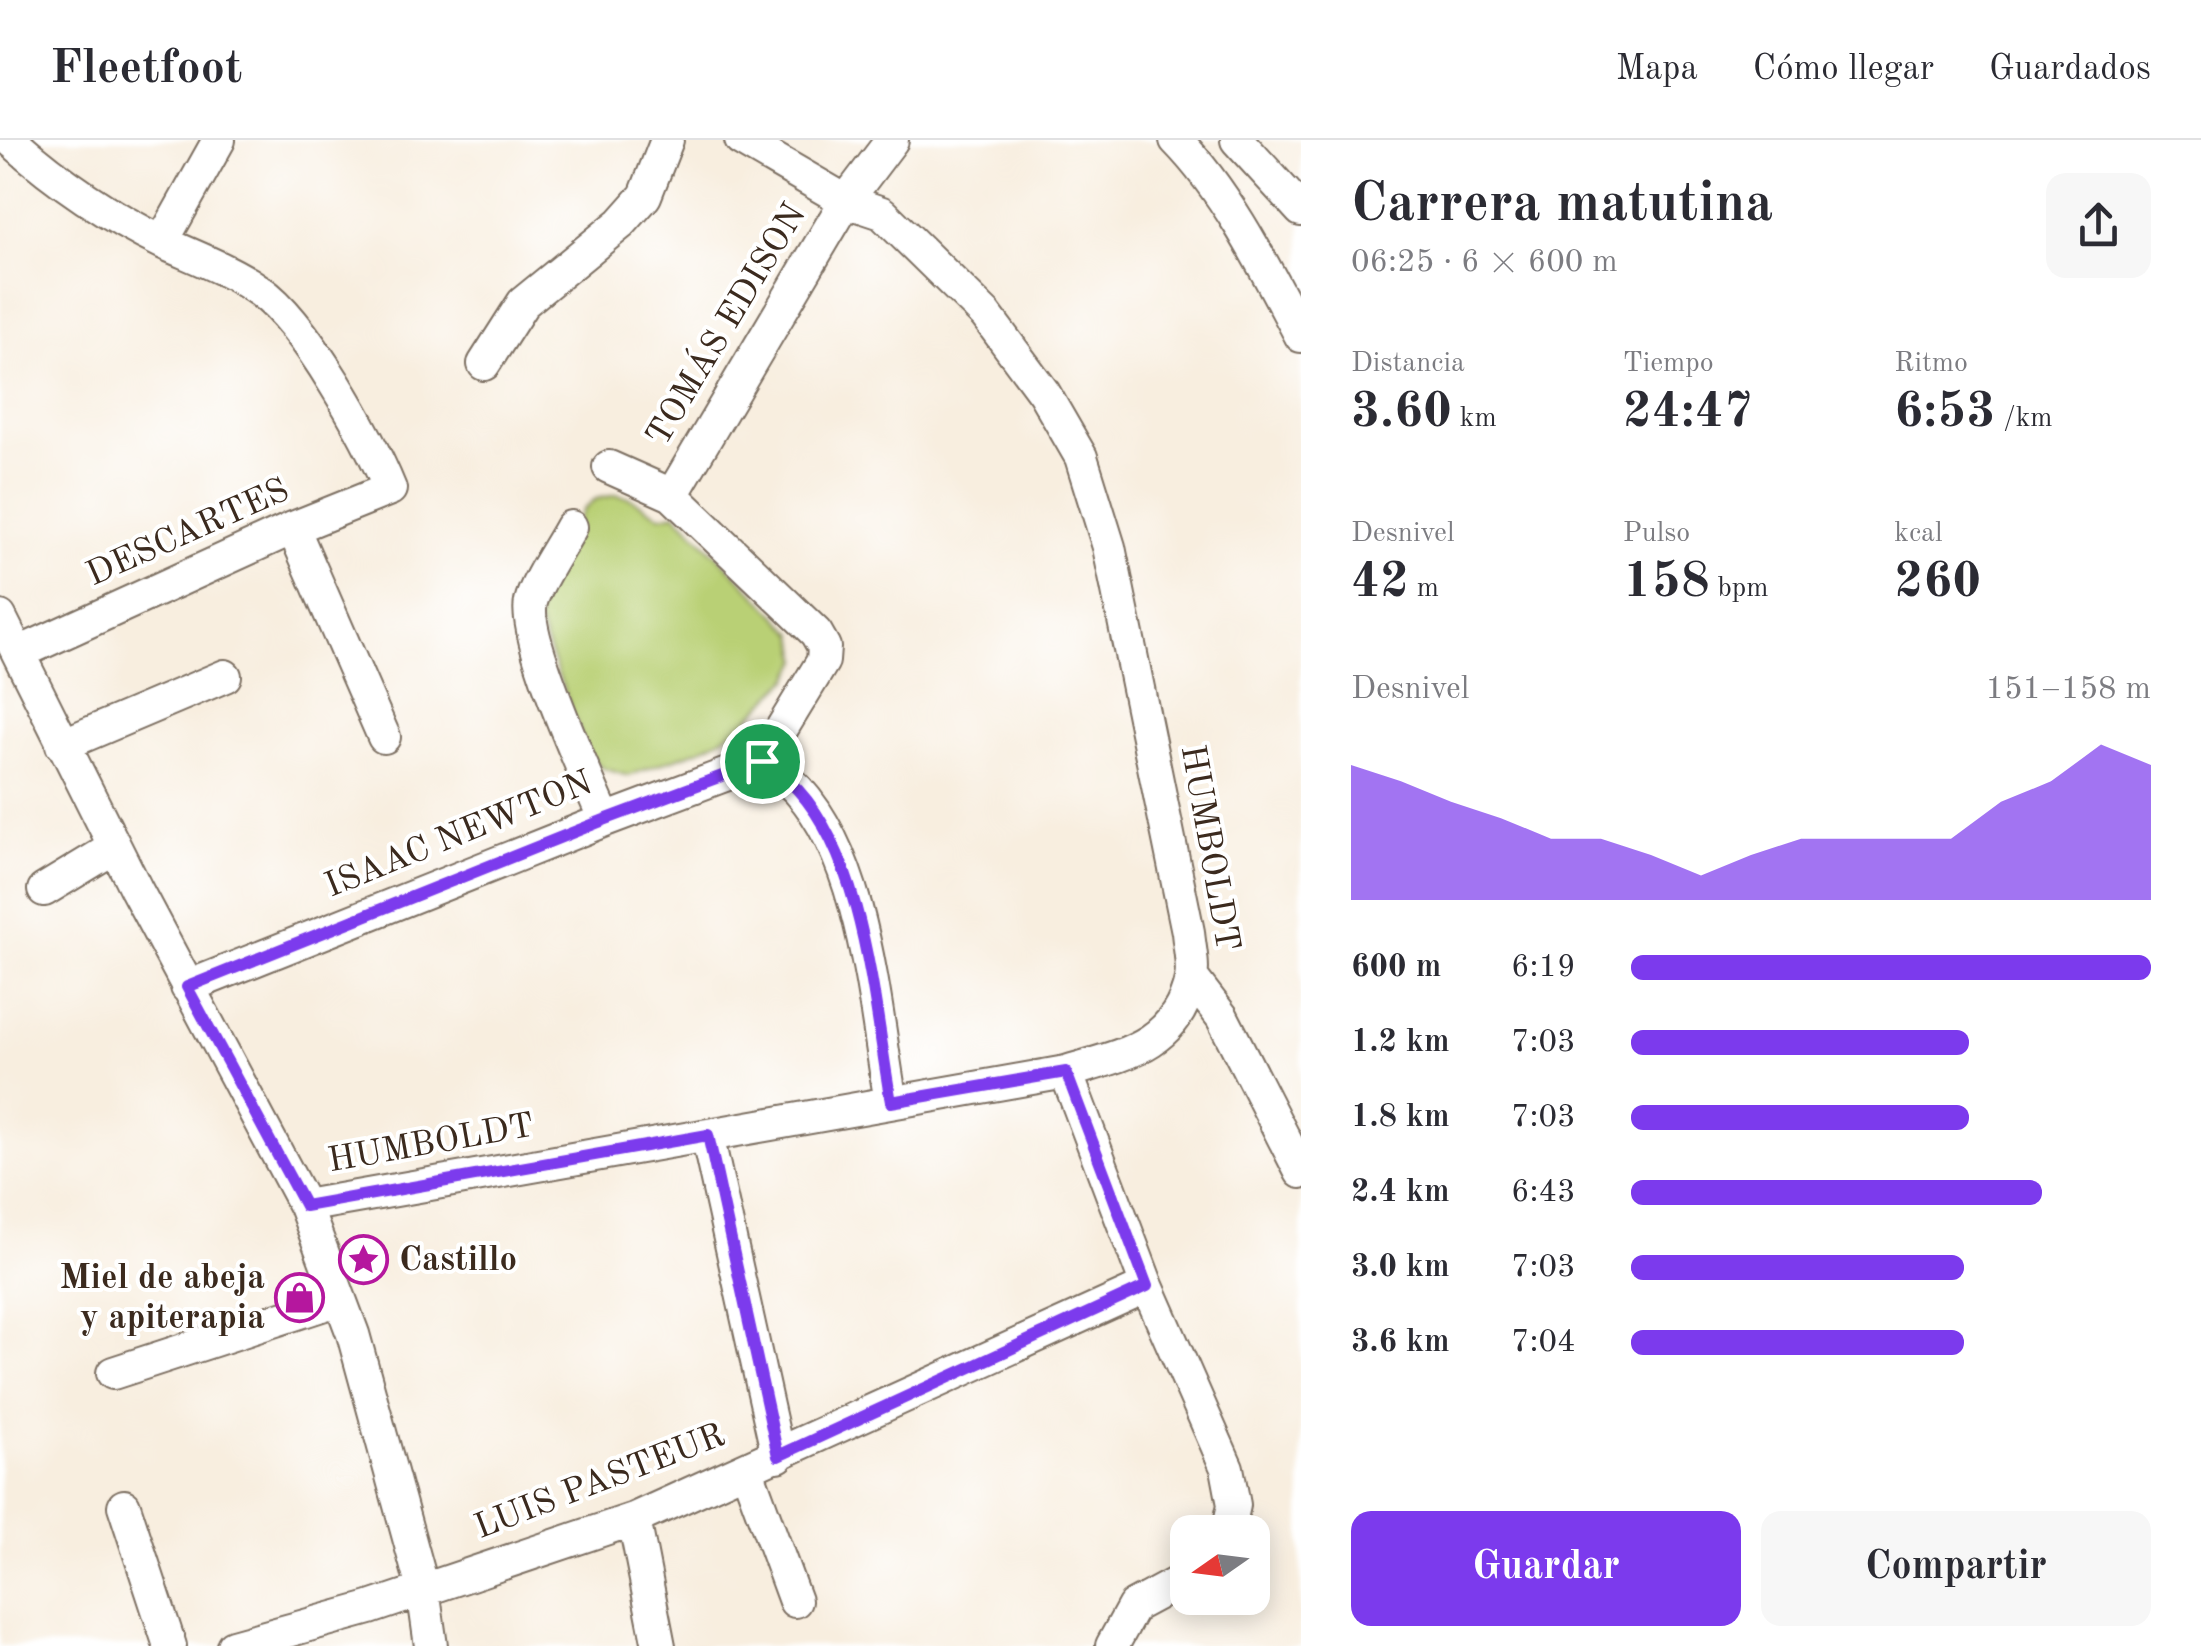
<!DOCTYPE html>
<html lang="es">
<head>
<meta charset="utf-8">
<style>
  body { margin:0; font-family:"Old Standard TT",serif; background:#f7f7f7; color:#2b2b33; height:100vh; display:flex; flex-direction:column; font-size:38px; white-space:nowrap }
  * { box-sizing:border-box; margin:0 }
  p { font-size:32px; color:#7c7c81 }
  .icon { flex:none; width:55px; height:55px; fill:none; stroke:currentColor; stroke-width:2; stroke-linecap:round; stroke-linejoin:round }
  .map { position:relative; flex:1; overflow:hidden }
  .side { display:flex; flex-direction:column; background:#fff; width:900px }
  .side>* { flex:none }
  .needle { width:65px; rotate:256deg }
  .fabs { position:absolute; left:1170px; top:1375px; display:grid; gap:20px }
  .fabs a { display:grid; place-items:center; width:100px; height:100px; border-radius:20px; background:#fff; box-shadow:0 5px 25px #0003; font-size:50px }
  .pin { position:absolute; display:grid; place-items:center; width:85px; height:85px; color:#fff; margin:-42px; border:5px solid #fff; border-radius:50%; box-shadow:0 2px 10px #0007 }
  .round { display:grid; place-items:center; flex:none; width:105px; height:105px; border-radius:20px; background:#f7f7f7 }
  .head { display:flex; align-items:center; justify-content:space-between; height:170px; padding:0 50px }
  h1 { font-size:55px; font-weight:700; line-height:75px }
  .stats { display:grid; grid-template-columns:repeat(3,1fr); gap:15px; height:170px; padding:10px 50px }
  .stats div { display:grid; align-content:center }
  .stats b { font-size:50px; font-weight:700 }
  .stats small { font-size:28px; font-weight:400 }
  .stats p { font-size:28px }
  .chart { height:280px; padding:20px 50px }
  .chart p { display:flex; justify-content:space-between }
  .chart svg { width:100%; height:180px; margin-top:10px; fill:#7c3aed; opacity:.7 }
  .button { display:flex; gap:20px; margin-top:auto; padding:20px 50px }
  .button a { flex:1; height:115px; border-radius:20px; background:#7c3aed; color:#fff; font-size:40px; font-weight:700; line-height:115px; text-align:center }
  .button a+a { background:#f7f7f7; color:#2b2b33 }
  ul { padding:0 50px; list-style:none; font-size:32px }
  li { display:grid; grid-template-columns:160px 120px 1fr; align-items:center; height:75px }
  li i { height:25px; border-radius:12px; background:#7c3aed }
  header { display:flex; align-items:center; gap:60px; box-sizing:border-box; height:140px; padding:0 50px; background:#fff; border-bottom:2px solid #e1e1e2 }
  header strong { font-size:48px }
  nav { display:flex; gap:55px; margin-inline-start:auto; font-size:35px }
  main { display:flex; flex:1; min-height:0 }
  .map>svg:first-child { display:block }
</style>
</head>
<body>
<header>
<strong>Fleetfoot</strong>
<nav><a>Mapa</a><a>Cómo llegar</a><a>Guardados</a></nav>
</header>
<main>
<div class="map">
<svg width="1301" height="1506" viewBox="0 0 1301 1506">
  <rect width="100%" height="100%" fill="#fff"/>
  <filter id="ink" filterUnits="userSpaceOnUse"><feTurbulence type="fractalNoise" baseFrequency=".01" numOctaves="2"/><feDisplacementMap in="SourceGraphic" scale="20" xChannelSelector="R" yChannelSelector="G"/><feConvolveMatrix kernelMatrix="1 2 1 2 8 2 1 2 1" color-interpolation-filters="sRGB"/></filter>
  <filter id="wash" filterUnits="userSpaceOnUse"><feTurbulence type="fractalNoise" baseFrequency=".0048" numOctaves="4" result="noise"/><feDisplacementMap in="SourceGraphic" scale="40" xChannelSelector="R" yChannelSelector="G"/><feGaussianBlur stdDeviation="2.25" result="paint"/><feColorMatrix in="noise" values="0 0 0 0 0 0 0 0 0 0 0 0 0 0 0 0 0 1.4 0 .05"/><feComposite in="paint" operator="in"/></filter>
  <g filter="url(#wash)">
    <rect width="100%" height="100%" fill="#f8eedf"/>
    <path fill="#b9d075" stroke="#7a7d4a" stroke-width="2.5" d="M 616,355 L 630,358 L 661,376 L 675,373 L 795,494 L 799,520 L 789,539 L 745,582 L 724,597 L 698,610 L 628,636 L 602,628 L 589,616 L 538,482 L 539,457 L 583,370 L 596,359 Z"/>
  </g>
  <g filter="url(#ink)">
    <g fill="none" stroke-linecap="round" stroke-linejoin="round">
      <defs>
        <path id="minor" d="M 11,0 C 57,41 108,76 164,103 C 197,118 230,130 260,151 C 305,182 369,298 390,349 L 293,388 L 19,513
          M 1176,0 C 1228,53 1266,130 1301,196
          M 1237,0 L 1301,70
          M 162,102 L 219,0
          M 484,224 L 523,163 L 621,83 L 645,56 L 667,0
          M 609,327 L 672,355 L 816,493 L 824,507 L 823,521 L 762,621
          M 672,355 L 846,61 L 892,0
          M 571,387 C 561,406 536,442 531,462 C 522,497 588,640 605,680
          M 293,388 L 384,597
          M 0,477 L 136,749 L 305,1066 L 353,1194 L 423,1449 L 431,1506
          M 62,605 L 225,536
          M 762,621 C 774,630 788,639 798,650 C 865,723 874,867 891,962
          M 44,750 L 115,707
          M 1192,838 L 1222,877 L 1301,1032
          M 187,847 L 605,680 L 762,621
          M 1066,932 L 1147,1146 L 1227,1328 L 1234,1365 L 1228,1392
          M 707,995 L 778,1316
          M 305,1066 L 1066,932 C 1122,915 1177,906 1191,839 C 1194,825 1189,806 1188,792 L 1109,407 L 1081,317 L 1044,253 L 986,175 L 882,73 L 846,61 L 741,0
          M 113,1233 L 340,1159
          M 747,1330 L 795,1461
          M 124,1366 L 170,1506
          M 634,1379 L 659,1506
          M 233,1506 L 370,1468 L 634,1379 L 1147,1146
          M 1112,1506 L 1134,1466 L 1188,1437"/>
      </defs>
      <use href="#minor" stroke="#7d6f62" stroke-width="36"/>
      <use href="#minor" stroke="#fff" stroke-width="32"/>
    </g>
  </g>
  <g fill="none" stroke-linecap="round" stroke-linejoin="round" filter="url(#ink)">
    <defs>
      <path id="route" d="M 762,621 C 774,630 788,639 798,650 C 865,723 874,867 891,962 L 1066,932 L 1147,1146 L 778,1316 L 708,995 L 305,1066 L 187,847 L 604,680 Z"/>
    </defs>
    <use href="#route" stroke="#fff" stroke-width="20"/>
    <use href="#route" stroke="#7c3aed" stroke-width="12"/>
  </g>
  <defs>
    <symbol id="sight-ring" viewBox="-11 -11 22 22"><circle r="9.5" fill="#fff" stroke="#b5179e" stroke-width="1.5"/><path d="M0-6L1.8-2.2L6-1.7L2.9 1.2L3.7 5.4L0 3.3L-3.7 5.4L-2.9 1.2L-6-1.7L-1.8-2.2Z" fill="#b5179e"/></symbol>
    <symbol id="shop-ring" viewBox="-11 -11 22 22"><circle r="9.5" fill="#fff" stroke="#b5179e" stroke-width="1.5"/><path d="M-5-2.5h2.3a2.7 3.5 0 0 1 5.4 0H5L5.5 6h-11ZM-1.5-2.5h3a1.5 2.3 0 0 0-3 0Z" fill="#b5179e"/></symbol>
  </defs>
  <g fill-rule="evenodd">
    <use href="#sight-ring" x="336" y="1092" width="55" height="55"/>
    <use href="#shop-ring" x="272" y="1130" width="55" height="55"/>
  </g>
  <g text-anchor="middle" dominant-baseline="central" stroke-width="8" stroke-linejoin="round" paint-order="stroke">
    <g font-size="35" fill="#3b2a1e" stroke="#fff">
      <text transform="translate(727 185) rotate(-59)">TOMÁS EDISON</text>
      <text transform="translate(188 393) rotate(-24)">DESCARTES</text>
      <text transform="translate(459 695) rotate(-22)">ISAAC NEWTON</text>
      <text transform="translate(1209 708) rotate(80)">HUMBOLDT</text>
      <text transform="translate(431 1004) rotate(-10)">HUMBOLDT</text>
      <text transform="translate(600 1342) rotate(-21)">LUIS PASTEUR</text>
    </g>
    <g font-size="35" font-weight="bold" fill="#3b2a1e" stroke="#fff" text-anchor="start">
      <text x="399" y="1120">Castillo</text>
      <text x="265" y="1138" text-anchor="end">Miel de abeja<tspan x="265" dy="40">y apiterapia</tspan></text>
    </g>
  </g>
</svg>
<div class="fabs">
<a><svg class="needle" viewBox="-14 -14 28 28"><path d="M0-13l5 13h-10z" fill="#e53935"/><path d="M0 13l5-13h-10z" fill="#7c7c81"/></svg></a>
</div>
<div class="pin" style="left:762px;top:621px;background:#1e9e55"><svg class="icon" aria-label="arrive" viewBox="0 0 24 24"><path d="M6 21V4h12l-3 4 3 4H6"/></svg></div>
</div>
<section class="side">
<div class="head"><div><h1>Carrera matutina</h1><p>06:25 · 6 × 600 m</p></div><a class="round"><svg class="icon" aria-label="share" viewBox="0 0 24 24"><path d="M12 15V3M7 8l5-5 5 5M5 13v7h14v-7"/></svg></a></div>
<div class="stats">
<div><p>Distancia</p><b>3.60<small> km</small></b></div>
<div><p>Tiempo</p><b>24:47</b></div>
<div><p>Ritmo</p><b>6:53<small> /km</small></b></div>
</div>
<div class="stats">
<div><p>Desnivel</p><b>42<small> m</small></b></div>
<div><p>Pulso</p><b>158<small> bpm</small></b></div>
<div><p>kcal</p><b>260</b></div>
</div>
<div class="chart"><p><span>Desnivel</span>151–158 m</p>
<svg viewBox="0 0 160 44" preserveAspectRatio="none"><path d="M0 44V11L10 15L20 20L30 24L40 29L50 29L60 33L70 38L80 33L90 29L100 29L110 29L120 29L130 20L140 15L150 6L160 11V44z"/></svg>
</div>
<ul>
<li><b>600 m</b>6:19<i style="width:100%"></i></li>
<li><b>1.2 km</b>7:03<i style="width:65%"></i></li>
<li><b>1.8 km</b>7:03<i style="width:65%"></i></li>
<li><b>2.4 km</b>6:43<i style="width:79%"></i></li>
<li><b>3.0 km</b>7:03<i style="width:64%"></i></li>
<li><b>3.6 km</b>7:04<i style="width:64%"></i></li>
</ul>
<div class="button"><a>Guardar</a><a>Compartir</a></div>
</section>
</main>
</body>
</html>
